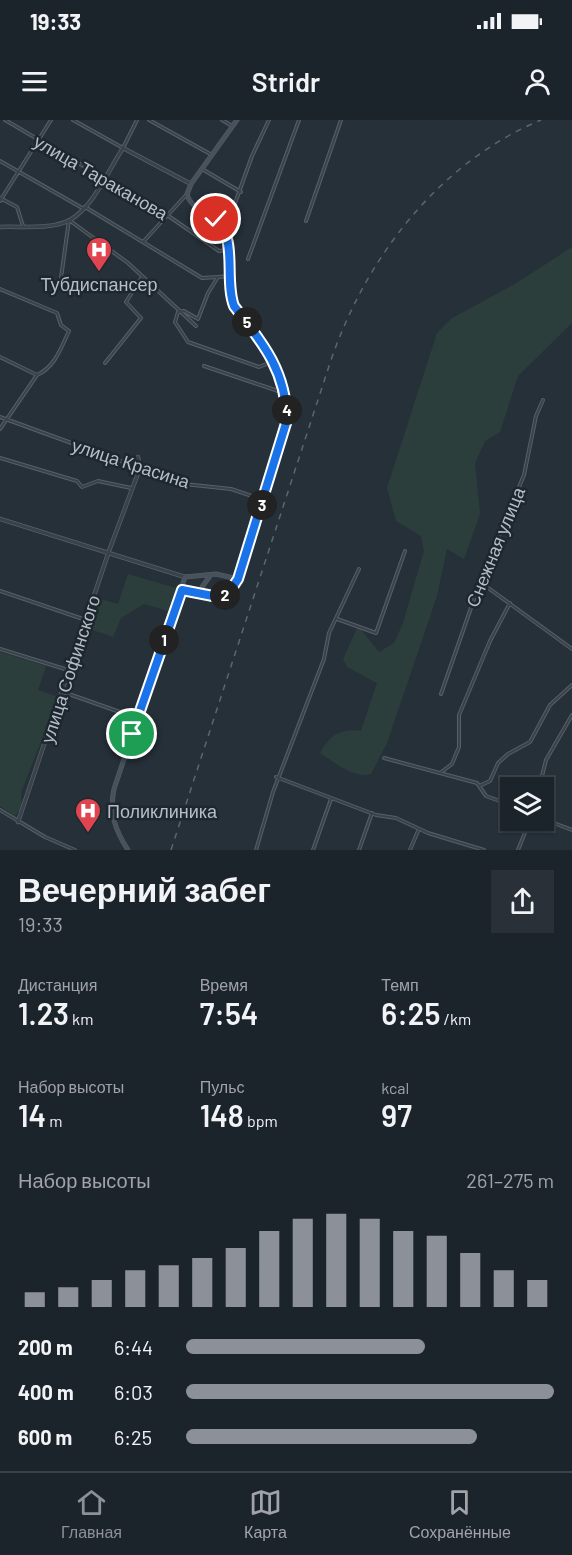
<!DOCTYPE html>
<html lang="ru">
<head>
<meta charset="utf-8">
<style>
  body { margin:0; font-family:Barlow,sans-serif; background:#293037; color:#f1f3f6; height:100vh; display:flex; flex-direction:column; font-size:22px; white-space:nowrap }
  * { box-sizing:border-box; margin:0 }
  p { font-size:20px; color:#a0a4a9 }
  .icon { flex:none; width:33px; height:33px; fill:none; stroke:currentColor; stroke-width:2; stroke-linecap:round; stroke-linejoin:round }
  .map { position:relative; height:730px; overflow:hidden }
  .drawer { display:flex; flex-direction:column; background:#1c242b; flex:1 }
  .drawer>* { flex:none }
  .buttons { position:absolute; left:500px; top:657px; display:grid; gap:12px }
  .buttons a { display:grid; place-items:center; width:54px; height:54px; border-radius:0px; background:#1c242b; box-shadow:0 2px 4px #0004,0 0 0 2px #3a4147; font-size:30px }
  .pin { position:absolute; display:grid; place-items:center; width:51px; height:51px; color:#fff; margin:-26px; border:3px solid #fff; border-radius:50%; box-shadow:0 2px 6px #0007 }
  .km { position:absolute; width:30px; height:30px; margin:-15px; border-radius:50%; background:#222; color:#fff; font-size:16px; line-height:30px; text-align:center }
  .round { display:grid; place-items:center; flex:none; width:63px; height:63px; border-radius:0px; background:#293037 }
  .head { display:flex; align-items:center; justify-content:space-between; height:102px; padding:0 18px }
  h1 { font-size:33px; font-weight:600; line-height:45px }
  .stats { display:grid; grid-template-columns:repeat(3,1fr); gap:9px; height:102px; padding:6px 18px }
  .stats div { display:grid; align-content:center }
  .stats b { font-size:30px; font-weight:600 }
  .stats small { font-size:16px; font-weight:400 }
  .stats p { font-size:16px }
  .chart { height:168px; padding:12px 18px }
  .chart p { display:flex; justify-content:space-between }
  .chart svg { width:100%; height:108px; margin-top:6px; stroke:#8c9099; stroke-width:6 }
  ul { padding:0 18px; list-style:none; font-size:20px }
  li { display:grid; grid-template-columns:96px 72px 1fr; align-items:center; height:45px }
  li i { height:15px; border-radius:8px; background:#8c9099 }
  .status { display:flex; justify-content:space-between; align-items:center; height:42px; padding:0 30px; background:#1c242b; direction:ltr }
  .status svg { height:16px; fill:currentColor }
  header { display:flex; justify-content:space-between; align-items:center; height:78px; padding:0 18px; background:#1c242b; font-size:27px; font-weight:600 }
  .dock { display:flex; justify-content:space-around; align-items:center; height:84px; border-top:2px solid #3a4147; background:#1c242b; font-size:16px; color:#a0a4a9 }
  .dock a { display:grid; justify-items:center; gap:3px }
  .dock .on { color:#8c9099 }
  .map>svg:first-child { display:block }
</style>
</head>
<body>
<div class="status"><b>19:33</b><svg viewBox="0 0 49 12"><path d="M0 12V9h3v3zM5 12V6h3v6zM10 12V3h3v9zM15 12V0h3v12zM26 1h20v11H26zM47 4h2v5h-2z"/></svg></div>
<header><svg class="icon" aria-label="menu" viewBox="0 0 24 24"><path d="M4 6h16M4 12h16M4 18h16"/></svg>Stridr<svg class="icon" aria-label="person" viewBox="0 0 24 24"><circle cx="12" cy="8" r="4"/><path d="M4 21q1-7 8-7t8 7"/></svg></header>
<div class="map">
<svg width="572" height="730" viewBox="0 0 572 730">
  <rect width="100%" height="100%" fill="#263039"/>
  <path fill="#2b3e3c" d="M 572,127 L 572,203 L 518,256 L 500,312 L 485,321 L 475,343 L 480,394 L 464,439 L 447,429 L 437,476 L 387,623 L 371,654 C 354,659 334,642 320,633 C 329,615 342,608 361,611 L 377,563 L 347,547 L 343,539 L 358,506 L 379,532 L 394,523 L 403,503 L 424,431 L 421,416 L 396,401 L 387,368 L 437,213 L 452,198 L 515,164 Z
    M 128,454 L 176,468 L 168,491 L 144,484 L 121,498 L 113,517 L 90,509 L 100,479 L 118,484 Z
    M 0,532 L 46,546 L 38,570 L 58,577 L 21,673 L 22,686 L 15,696 L 0,686 Z"/>
  <g fill="none" stroke-linecap="round" stroke-linejoin="round">
    <defs>
      <path id="minor" d="M 5,0 L 167,95 L 219,131 L 228,130
        M 73,0 L 123,28 L 137,0
        M 149,0 L 212,35
        M 222,0 L 232,6
        M 0,41 L 84,89
        M 202,49 L 241,72
        M 0,78 L 17,87 L 23,106
        M 0,81 L 51,0
        M 85,87 L 202,158 L 218,157
        M 69,100 L 128,143 L 196,206
        M 306,101 L 341,0
        M 225,111 L 252,36 L 269,0
        M 143,122 L 187,74
        M 248,139 L 299,0
        M 61,158 L 69,100
        M 0,169 L 57,193 L 61,205 L 69,211 C 61,228 55,247 37,255 L 0,309
        M 178,192 L 175,202 L 188,222 L 259,247 L 274,241
        M 179,192 L 184,191 L 198,199 L 208,173 L 218,157 L 229,156
        M 0,237 L 37,255
        M 105,243 L 141,198 L 126,182 L 142,157
        M 204,246 L 284,273
        M 0,297 L 184,364 L 231,369 L 261,379
        M 0,338 L 77,361 L 82,367 L 98,361 L 131,368
        M 480,462 L 572,529
        M 0,471 L 86,500
        M 337,499 L 376,513 L 405,431
        M 0,529 L 68,550
        M 63,572 L 137,598
        M 441,574 L 480,462 L 524,355 L 536,296 L 543,280
        M 384,638 L 477,663 L 486,676 L 510,685
        M 440,653 L 452,644 L 459,627 L 459,595 L 490,521 L 510,483
        M 276,657 L 376,695 L 396,698 L 428,713 L 484,730
        M 479,666 L 490,661 L 498,643 L 508,634 L 530,622 L 550,585 L 572,565
        M 539,668 L 546,640 L 572,595
        M 0,690 L 45,717 L 75,730
        M 543,699 L 572,710
        M 256,730 L 273,672 L 324,539 L 329,513 L 359,449
        M 313,730 L 331,679
        M 359,730 L 372,693
        M 410,730 L 418,711
        M 518,730 L 530,700"/>
      <path id="tertiary" d="M 0,107 C 21,106 51,110 70,100 C 94,86 108,51 123,28 L 191,64
        M 0,399 L 185,457
        M 18,702 L 109,431 L 140,348 L 138,337"/>
      <path id="secondary" d="M 181,470 L 187,468 L 218,477 L 230,471 L 238,459 L 287,300 C 286,251 263,223 234,186 L 231,177 C 228,156 234,123 222,105 C 212,92 191,91 187,74 L 191,64 L 237,0
        M 204,473 L 202,467 L 210,456
        M 128,730 C 115,710 109,693 114,669 L 185,457 L 216,454 L 238,459"/>
    </defs>
    <use href="#minor" stroke="#576068" stroke-width="4"/>
    <use href="#tertiary" stroke="#576068" stroke-width="4.5"/>
    <use href="#secondary" stroke="#576068" stroke-width="5"/>
    <use href="#minor" stroke="#39424a" stroke-width="2"/>
    <use href="#tertiary" stroke="#39424a" stroke-width="3"/>
    <use href="#secondary" stroke="#48515c" stroke-width="4"/>
    <path stroke="#5c6670" stroke-width="1.5" stroke-dasharray="6 6" stroke-linecap="butt" d="M 171,730 L 331,240 C 366,138 438,43 541,0"/>
  </g>
  <g fill="none" stroke-linecap="round" stroke-linejoin="round">
    <defs>
      <path id="route" d="M 132,614 L 182,470 L 218,477 L 230,471 L 238,459 L 287,300 C 286,251 263,223 234,186 C 224,159 238,120 216,99"/>
    </defs>
    <use href="#route" stroke="#fff" stroke-width="12"/>
    <use href="#route" stroke="#1a73e8" stroke-width="8"/>
  </g>
  <defs>
    <symbol id="hospital-pin" viewBox="-11 -11 22 30"><path d="M0 17L-7.5 6A9.5 9.5 0 1 1 7.5 6Z" fill="#e0444e" stroke="#1e272f"/><path d="M-5-5h3v3.5h4V-5h3V5h-3V1.5h-4V5h-3Z" fill="#fff"/></symbol>
  </defs>
  <g fill-rule="evenodd">
    <use href="#hospital-pin" x="84" y="115" width="30" height="40"/>
    <use href="#hospital-pin" x="73" y="676" width="30" height="40"/>
  </g>
  <g text-anchor="middle" dominant-baseline="central" stroke-width="5" stroke-linejoin="round" paint-order="stroke">
    <g font-size="18" fill="#b5bdc5" stroke="#1e272f">
      <text transform="translate(101 57) rotate(30)">улица Тараканова</text>
      <text transform="translate(131 343) rotate(18)">улица Красина</text>
      <text transform="translate(495 427) rotate(-68)">Снежная улица</text>
      <text transform="translate(70 549) rotate(-72)">улица Софинского</text>
    </g>
    <g font-size="18" fill="#b5bdc5" stroke="#1e272f">
      <text x="99" y="164">Тубдиспансер</text>
      <text x="107" y="691" text-anchor="start">Поликлиника</text>
    </g>
  </g>
</svg>
<div class="buttons">
<a><svg class="icon" aria-label="layers" viewBox="0 0 24 24"><path d="M12 4l9 5-9 5-9-5zM3 14l9 5 9-5"/></svg></a>
</div>
<div class="pin" style="left:132px;top:614px;background:#1e9e55"><svg class="icon" aria-label="arrive" viewBox="0 0 24 24"><path d="M6 21V4h12l-3 4 3 4H6"/></svg></div>
<div class="pin" style="left:216px;top:99px;background:#d93025"><svg class="icon" aria-label="check" viewBox="0 0 24 24"><path d="M5 12l5 5 9-10"/></svg></div>
<b class="km" style="left:164px;top:520px">1</b>
<b class="km" style="left:225px;top:475px">2</b>
<b class="km" style="left:262px;top:385px">3</b>
<b class="km" style="left:287px;top:290px">4</b>
<b class="km" style="left:247px;top:202px">5</b>
</div>
<section class="drawer">
<div class="head"><div><h1>Вечерний забег</h1><p>19:33</p></div><a class="round"><svg class="icon" aria-label="share" viewBox="0 0 24 24"><path d="M12 15V3M7 8l5-5 5 5M5 13v7h14v-7"/></svg></a></div>
<div class="stats">
<div><p>Дистанция</p><b>1.23<small> km</small></b></div>
<div><p>Время</p><b>7:54</b></div>
<div><p>Темп</p><b>6:25<small> /km</small></b></div>
</div>
<div class="stats">
<div><p>Набор высоты</p><b>14<small> m</small></b></div>
<div><p>Пульс</p><b>148<small> bpm</small></b></div>
<div><p>kcal</p><b>97</b></div>
</div>
<div class="chart"><p><span>Набор высоты</span>261–275 m</p>
<svg viewBox="0 0 160 44" preserveAspectRatio="none"><path d="M5 44V38M15 44V36M25 44V33M35 44V29M45 44V27M55 44V24M65 44V20M75 44V13M85 44V8M95 44V6M105 44V8M115 44V13M125 44V15M135 44V22M145 44V29M155 44V33"/></svg>
</div>
<ul>
<li><b>200 m</b>6:44<i style="width:65%"></i></li>
<li><b>400 m</b>6:03<i style="width:100%"></i></li>
<li><b>600 m</b>6:25<i style="width:79%"></i></li>
</ul>
</section>
<nav class="dock">
<a class="on"><svg class="icon" aria-label="home" viewBox="0 0 24 24"><path d="M3 11l9-7 9 7M6 9v11h12V9"/></svg>Главная</a>
<a><svg class="icon" aria-label="map" viewBox="0 0 24 24"><path d="M3 6l6-2 6 2 6-2v14l-6 2-6-2-6 2zM9 4v14M15 6v14"/></svg>Карта</a>
<a><svg class="icon" aria-label="saved" viewBox="0 0 24 24"><path d="M7 4h10v16l-5-4-5 4z"/></svg>Сохранённые</a>
</nav>
</body>
</html>
